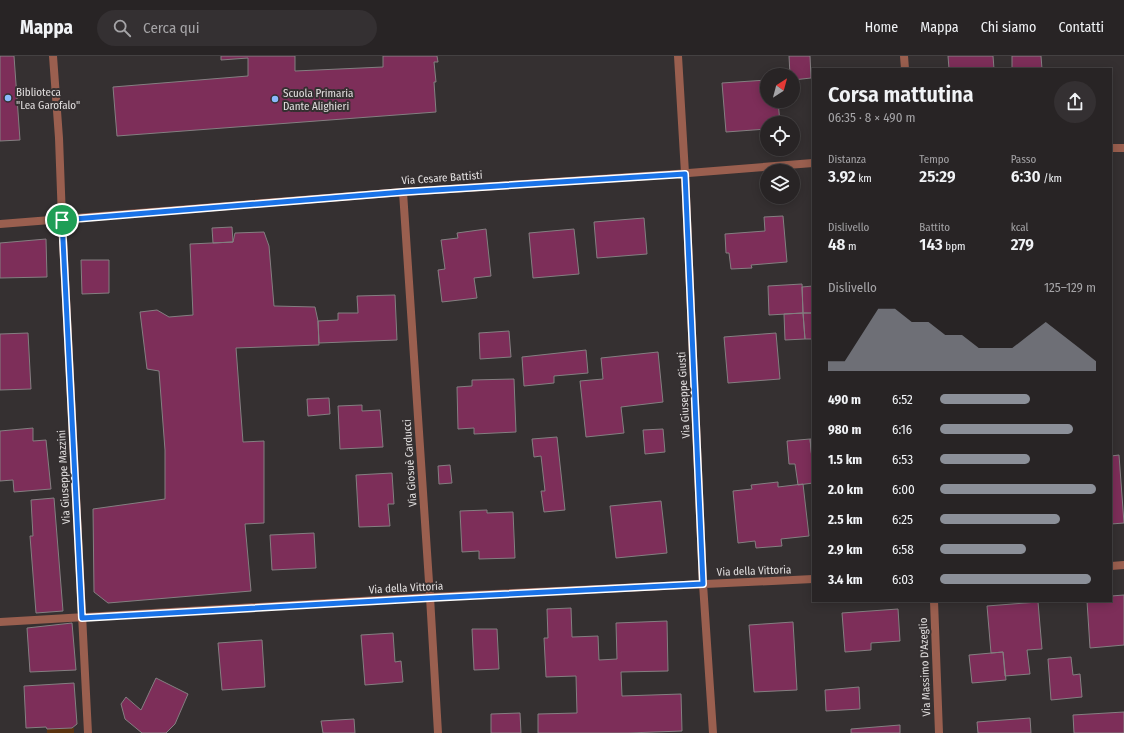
<!DOCTYPE html>
<html lang="it">
<head>
<meta charset="utf-8">
<style>
  body { margin:0; font-family:"Fira Sans Condensed",sans-serif; background:#343032; color:#f1f3f6; height:100vh; display:flex; flex-direction:column; font-size:15px; white-space:nowrap }
  * { box-sizing:border-box; margin:0 }
  p { font-size:13px; color:#a5a4a7 }
  .icon { flex:none; width:22px; height:22px; fill:none; stroke:currentColor; stroke-width:2; stroke-linecap:round; stroke-linejoin:round }
  .map { position:relative; flex:1; overflow:hidden }
  .details { position:absolute; left:812px; top:12px; width:300px; height:534px; display:flex; flex-direction:column; background:#282425; border-radius:0px; box-shadow:0 2px 10px #0003,0 0 0 1px #444142 }
  .details>* { flex:none }
  .needle { width:26px; rotate:36deg }
  .fabs { position:absolute; left:760px; top:12px; display:grid; gap:8px }
  .fabs a { display:grid; place-items:center; width:40px; height:40px; border-radius:50%; background:#282425; box-shadow:0 2px 10px #0003,0 0 0 1px #444142; font-size:20px }
  .pin { position:absolute; display:grid; place-items:center; width:34px; height:34px; color:#fff; margin:-17px; border:2px solid #fff; border-radius:50%; box-shadow:0 1px 4px #0007 }
  .round { display:grid; place-items:center; flex:none; width:42px; height:42px; border-radius:21px; background:#343032 }
  .overview { display:flex; align-items:center; justify-content:space-between; height:68px; padding:0 16px }
  h1 { font-size:22px; font-weight:600; line-height:30px }
  .figures { display:grid; grid-template-columns:repeat(3,1fr); gap:6px; height:68px; padding:4px 16px }
  .figures div { display:grid; align-content:center }
  .figures b { font-size:17px; font-weight:600 }
  .figures small { font-size:11px; font-weight:400 }
  .figures p { font-size:11px }
  .chart { height:112px; padding:8px 16px }
  .chart p { display:flex; justify-content:space-between }
  .chart svg { width:100%; height:72px; margin-top:4px; fill:#8c9099; opacity:.7 }
  ul { padding:0 16px; list-style:none; font-size:13px }
  li { display:grid; grid-template-columns:64px 48px 1fr; align-items:center; height:30px }
  li i { height:10px; border-radius:5px; background:#8c9099 }
  header { display:flex; align-items:center; gap:24px; box-sizing:border-box; height:56px; padding:0 20px; background:#282425; border-bottom:1px solid #444142 }
  header strong { font-size:19px }
  nav { display:flex; gap:22px; margin-inline-start:auto; font-size:14px }
  .search { width:280px; height:36px; background:#343032; display:flex; align-items:center; gap:10px; box-sizing:border-box; padding:0 14px; border-radius:22px; color:#a5a4a7; font-size:15px }
  .map>svg:first-child { display:block }
</style>
</head>
<body>
<header>
<strong>Mappa</strong>
<div class="search"><svg class="icon" aria-label="search" viewBox="0 0 24 24"><circle cx="10" cy="10" r="6"/><path d="M15 15l6 6"/></svg>Cerca qui</div>
<nav><a>Home</a><a>Mappa</a><a>Chi siamo</a><a>Contatti</a></nav>
</header>
<div class="map">
<svg width="1124" height="677" viewBox="0 0 1124 677">
  <rect width="100%" height="100%" fill="#353031"/>
  <path fill="#5a3310" d="M 74,672 L 74,677 L 47,677 L 47,673 Z"/>
  <path fill="#7d2e59" stroke="#847f81" d="M 0,0 L 14,0 L 20,84 L 0,85 Z
    M 221,0 L 295,0 L 295,15 L 383,11 L 383,0 L 437,0 L 438,6 L 434,6 L 436,26 L 434,26 L 436,56 L 117,80 L 113,31 L 248,20 L 248,2 L 221,4 Z
    M 789,0 L 810,0 L 811,22 L 793,24 L 793,19 L 790,19 Z
    M 948,0 L 993,0 L 994,13 L 949,13 Z
    M 1012,0 L 1041,0 L 1042,13 L 1012,13 Z
    M 767,24 L 767,45 L 778,45 L 780,67 L 767,67 L 767,73 L 726,76 L 722,27 Z
    M 783,160 L 787,206 L 751,209 L 752,212 L 731,213 L 729,197 L 726,197 L 725,178 L 765,175 L 764,161 Z
    M 644,162 L 647,198 L 597,202 L 594,166 Z
    M 232,171 L 233,186 L 213,187 L 212,172 Z
    M 486,173 L 491,220 L 474,222 L 477,242 L 442,246 L 438,214 L 445,213 L 441,184 L 458,182 L 457,177 Z
    M 574,173 L 579,218 L 533,222 L 529,177 Z
    M 264,176 L 269,190 L 274,250 L 315,251 L 318,265 L 319,289 L 236,292 L 243,386 L 264,385 L 264,467 L 245,468 L 251,535 L 108,547 L 94,536 L 93,453 L 165,443 L 165,394 L 159,315 L 147,313 L 140,256 L 157,254 L 169,261 L 193,259 L 190,188 L 233,186 L 235,177 Z
    M 46,183 L 47,221 L 0,222 L 0,187 Z
    M 81,204 L 109,204 L 109,237 L 82,238 Z
    M 802,228 L 803,257 L 769,259 L 768,230 Z
    M 813,230 L 813,257 L 803,257 L 802,231 Z
    M 395,239 L 397,284 L 319,287 L 318,265 L 338,264 L 338,257 L 358,257 L 357,240 Z
    M 803,257 L 805,283 L 785,284 L 784,258 Z
    M 803,257 L 813,257 L 813,283 L 805,283 Z
    M 509,275 L 511,301 L 480,303 L 479,277 Z
    M 28,277 L 31,333 L 0,334 L 0,278 Z
    M 776,277 L 780,323 L 728,327 L 724,281 Z
    M 586,294 L 588,317 L 554,320 L 554,327 L 524,330 L 522,301 Z
    M 658,296 L 663,346 L 621,351 L 624,377 L 586,381 L 580,325 L 603,323 L 601,302 Z
    M 514,323 L 516,376 L 474,378 L 474,372 L 458,373 L 457,331 L 472,330 L 472,324 Z
    M 329,342 L 330,358 L 308,360 L 307,343 Z
    M 362,349 L 362,355 L 380,354 L 383,391 L 340,393 L 338,350 Z
    M 33,372 L 33,385 L 46,384 L 51,433 L 14,436 L 13,424 L 0,425 L 0,375 Z
    M 663,373 L 665,396 L 645,398 L 643,374 Z
    M 557,381 L 565,454 L 544,456 L 541,435 L 545,435 L 541,400 L 534,401 L 532,383 Z
    M 810,383 L 813,413 L 813,427 L 798,429 L 795,408 L 789,408 L 787,385 Z
    M 810,383 L 813,383 L 813,413 Z
    M 1119,399 L 1124,467 L 1111,468 L 1111,400 Z
    M 450,409 L 452,427 L 439,428 L 438,410 Z
    M 392,417 L 394,448 L 388,448 L 390,470 L 359,471 L 356,419 Z
    M 778,426 L 778,431 L 803,428 L 809,480 L 781,483 L 782,490 L 756,492 L 755,485 L 738,487 L 733,435 L 752,433 L 751,429 Z
    M 54,442 L 63,555 L 36,557 L 30,480 L 33,480 L 31,444 Z
    M 661,445 L 667,497 L 616,502 L 610,450 Z
    M 487,454 L 487,457 L 513,456 L 515,502 L 479,503 L 479,495 L 462,496 L 460,455 Z
    M 314,477 L 316,512 L 272,514 L 270,479 Z
    M 1124,539 L 1124,589 L 1090,592 L 1087,545 L 1111,545 L 1111,540 Z
    M 1038,546 L 1042,593 L 1027,594 L 1030,618 L 1005,620 L 1003,596 L 991,597 L 987,550 Z
    M 571,552 L 572,581 L 598,580 L 599,604 L 617,603 L 616,567 L 667,565 L 668,615 L 621,616 L 622,640 L 681,638 L 682,675 L 628,677 L 538,677 L 538,658 L 577,657 L 576,620 L 546,621 L 544,582 L 548,582 L 547,553 Z
    M 898,553 L 900,585 L 871,587 L 871,594 L 845,596 L 842,557 Z
    M 793,566 L 797,634 L 754,636 L 749,569 Z
    M 72,567 L 76,614 L 30,616 L 27,572 Z
    M 472,573 L 497,573 L 499,613 L 474,614 Z
    M 393,577 L 395,606 L 401,605 L 403,626 L 365,629 L 361,579 Z
    M 262,584 L 265,631 L 222,634 L 218,587 Z
    M 1003,596 L 1006,624 L 972,627 L 969,599 Z
    M 1071,601 L 1073,619 L 1080,618 L 1082,641 L 1051,644 L 1048,603 Z
    M 156,622 L 188,638 L 175,668 L 166,677 L 142,677 L 125,663 L 121,648 L 126,641 L 141,654 Z
    M 74,627 L 77,668 L 72,672 L 47,673 L 46,671 L 26,672 L 24,630 Z
    M 859,631 L 860,653 L 826,655 L 825,634 Z
    M 1124,656 L 1124,677 L 1074,677 L 1073,659 Z
    M 520,657 L 521,677 L 491,677 L 491,658 Z
    M 1030,662 L 1031,677 L 978,677 L 977,666 Z
    M 354,663 L 355,677 L 323,677 L 321,665 Z
    M 900,669 L 900,677 L 851,677 L 851,673 Z"/>
  <g fill="none" stroke-linecap="round" stroke-linejoin="round">
    <path stroke="#9a5f4f" stroke-width="8" d="M 53,0 L 59,82 L 62,163"/>
    <path stroke="#9a5f4f" stroke-width="8" d="M 678,0 L 685,117 L 703,528 L 713,677
      M 904,0 L 905,13
      M 1111,92 L 1124,92
      M 403,136 L 430,541 L 438,677
      M 62,163 L 88,677
      M 0,168 L 403,136 L 676,118 L 813,107
      M 1111,510 L 1124,509
      M 934,545 L 939,677
      M 0,566 L 430,541 L 813,523"/>
  </g>
  <g fill="none" stroke-linecap="round" stroke-linejoin="round">
    <defs>
      <path id="route" d="M 685,118 L 703,528 L 430,542 L 82,562 L 62,164 L 403,136 Z"/>
    </defs>
    <use href="#route" stroke="#fff" stroke-width="8"/>
    <use href="#route" stroke="#1a73e8" stroke-width="5"/>
  </g>
  <g fill="#8abafc" stroke="#353031" stroke-width="1.5">
    <circle cx="8" cy="42" r="4"/>
    <circle cx="275" cy="43" r="4"/>
  </g>
  <g text-anchor="middle" dominant-baseline="central" stroke-width="4" stroke-linejoin="round" paint-order="stroke">
    <g font-size="11" fill="#e1dede" stroke="#353031" text-anchor="start">
      <text x="16" y="36">Biblioteca<tspan x="16" dy="13">"Lea Garofalo"</tspan></text>
      <text x="283" y="37">Scuola Primaria<tspan x="283" dy="13">Dante Alighieri</tspan></text>
    </g>
    <g font-size="11" fill="#e1dede" stroke="#353031">
      <text transform="translate(442 122) rotate(-4)">Via Cesare Battisti</text>
      <text transform="translate(684 339) rotate(-93)">Via Giuseppe Giusti</text>
      <text transform="translate(410 407) rotate(-94)">Via Giosuè Carducci</text>
      <text transform="translate(64 421) rotate(-93)">Via Giuseppe Mazzini</text>
      <text transform="translate(754 515) rotate(-2)">Via della Vittoria</text>
      <text transform="translate(406 532) rotate(-3)">Via della Vittoria</text>
      <text transform="translate(925 611) rotate(-92)">Via Massimo D'Azeglio</text>
    </g>
  </g>
</svg>
<div class="fabs">
<a><svg class="needle" viewBox="-14 -14 28 28"><path d="M0-13l5 13h-10z" fill="#e53935"/><path d="M0 13l5-13h-10z" fill="#a5a4a7"/></svg></a>
<a><svg class="icon" aria-label="locate" viewBox="0 0 24 24"><circle cx="12" cy="12" r="6"/><path d="M12 2v4M12 18v4M2 12h4M18 12h4"/></svg></a>
<a><svg class="icon" aria-label="layers" viewBox="0 0 24 24"><path d="M12 4l9 5-9 5-9-5zM3 14l9 5 9-5"/></svg></a>
</div>
<div class="pin" style="left:62px;top:164px;background:#1e9e55"><svg class="icon" aria-label="arrive" viewBox="0 0 24 24"><path d="M6 21V4h12l-3 4 3 4H6"/></svg></div>
<section class="details">
<div class="overview"><div><h1>Corsa mattutina</h1><p>06:35 · 8 × 490 m</p></div><a class="round"><svg class="icon" aria-label="share" viewBox="0 0 24 24"><path d="M12 15V3M7 8l5-5 5 5M5 13v7h14v-7"/></svg></a></div>
<div class="figures">
<div><p>Distanza</p><b>3.92<small> km</small></b></div>
<div><p>Tempo</p><b>25:29</b></div>
<div><p>Passo</p><b>6:30<small> /km</small></b></div>
</div>
<div class="figures">
<div><p>Dislivello</p><b>48<small> m</small></b></div>
<div><p>Battito</p><b>143<small> bpm</small></b></div>
<div><p>kcal</p><b>279</b></div>
</div>
<div class="chart"><p><span>Dislivello</span>125–129 m</p>
<svg viewBox="0 0 160 44" preserveAspectRatio="none"><path d="M0 44V38L10 38L20 22L30 6L40 6L50 14L60 14L70 22L80 22L90 30L100 30L110 30L120 22L130 14L140 22L150 30L160 38V44z"/></svg>
</div>
<ul>
<li><b>490 m</b>6:52<i style="width:58%"></i></li>
<li><b>980 m</b>6:16<i style="width:85%"></i></li>
<li><b>1.5 km</b>6:53<i style="width:58%"></i></li>
<li><b>2.0 km</b>6:00<i style="width:100%"></i></li>
<li><b>2.5 km</b>6:25<i style="width:77%"></i></li>
<li><b>2.9 km</b>6:58<i style="width:55%"></i></li>
<li><b>3.4 km</b>6:03<i style="width:97%"></i></li>
</ul>
</section>
</div>
</body>
</html>
